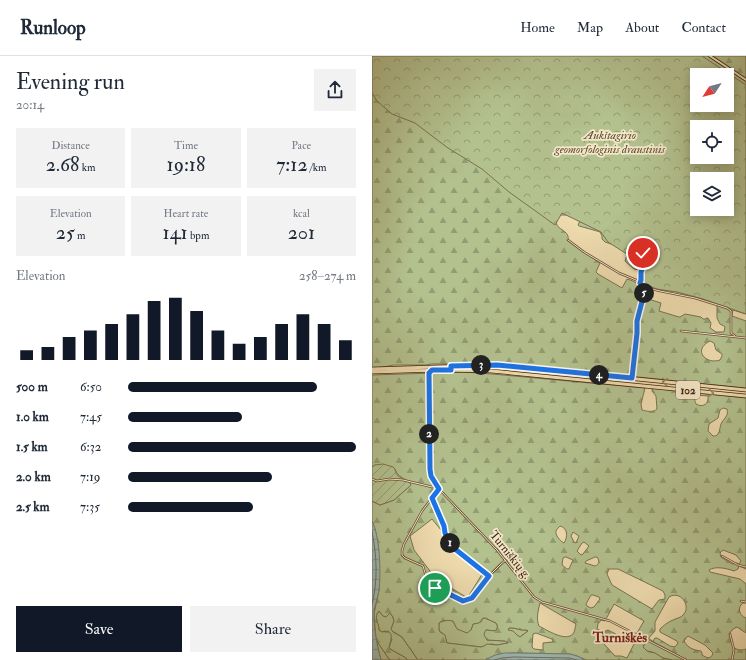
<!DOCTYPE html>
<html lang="en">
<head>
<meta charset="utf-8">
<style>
  body { margin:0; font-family:"IM FELL Double Pica",serif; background:#f2f2f3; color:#1f2937; height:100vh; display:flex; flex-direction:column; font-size:15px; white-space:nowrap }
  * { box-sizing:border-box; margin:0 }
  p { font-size:13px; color:#747a83 }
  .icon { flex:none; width:22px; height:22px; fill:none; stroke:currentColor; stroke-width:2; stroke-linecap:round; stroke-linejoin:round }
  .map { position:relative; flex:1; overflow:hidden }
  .details { display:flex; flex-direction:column; background:#fff; width:372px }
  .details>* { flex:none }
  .needle { width:26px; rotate:234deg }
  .tools { position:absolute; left:318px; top:12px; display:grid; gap:8px }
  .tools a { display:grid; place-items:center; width:44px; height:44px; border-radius:0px; background:#fff; box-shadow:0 2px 10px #0003; font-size:20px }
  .pin { position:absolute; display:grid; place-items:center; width:34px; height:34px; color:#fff; margin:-17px; border:2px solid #fff; border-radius:50%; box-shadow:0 1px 4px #0007 }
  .km { position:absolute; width:20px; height:20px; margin:-10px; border-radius:50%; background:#222; color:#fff; font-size:11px; line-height:20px; text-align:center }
  .round { display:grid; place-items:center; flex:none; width:42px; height:42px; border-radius:0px; background:#f2f2f3 }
  .overview { display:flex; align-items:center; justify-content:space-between; height:68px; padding:0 16px }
  h1 { font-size:22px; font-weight:600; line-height:30px }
  .figures { display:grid; grid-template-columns:repeat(3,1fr); gap:6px; height:68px; padding:4px 16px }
  .figures div { display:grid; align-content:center; border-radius:0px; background:#f2f2f3; text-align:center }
  .figures b { font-size:20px; font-weight:600 }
  .figures small { font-size:11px; font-weight:400 }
  .figures p { font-size:11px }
  .chart { height:112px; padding:8px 16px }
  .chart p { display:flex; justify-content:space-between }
  .chart svg { width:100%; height:72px; margin-top:4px; stroke:#111827; stroke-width:6 }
  .primary-button { display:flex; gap:8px; margin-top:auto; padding:8px 16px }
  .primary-button a { flex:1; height:46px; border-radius:0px; background:#111827; color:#fff; font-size:16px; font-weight:600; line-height:46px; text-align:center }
  .primary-button a+a { background:#f2f2f3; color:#1f2937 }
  ul { padding:0 16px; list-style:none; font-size:13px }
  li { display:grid; grid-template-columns:64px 48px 1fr; align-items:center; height:30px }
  li i { height:10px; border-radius:5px; background:#111827 }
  header { display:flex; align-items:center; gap:24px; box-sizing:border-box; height:56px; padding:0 20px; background:#fff; border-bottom:1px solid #e0e1e3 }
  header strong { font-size:19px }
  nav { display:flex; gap:22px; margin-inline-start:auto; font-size:14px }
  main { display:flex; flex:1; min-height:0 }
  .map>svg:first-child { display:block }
</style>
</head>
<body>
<header>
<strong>Runloop</strong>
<nav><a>Home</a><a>Map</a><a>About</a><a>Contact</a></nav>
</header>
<main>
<section class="details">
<div class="overview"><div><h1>Evening run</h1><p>20:14</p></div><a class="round"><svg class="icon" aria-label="share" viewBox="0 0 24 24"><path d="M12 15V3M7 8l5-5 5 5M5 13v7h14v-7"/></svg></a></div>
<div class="figures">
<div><p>Distance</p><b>2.68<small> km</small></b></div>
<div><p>Time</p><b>19:18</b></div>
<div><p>Pace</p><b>7:12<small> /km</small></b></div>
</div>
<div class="figures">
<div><p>Elevation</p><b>25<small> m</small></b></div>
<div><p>Heart rate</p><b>141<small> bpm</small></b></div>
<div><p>kcal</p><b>201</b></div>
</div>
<div class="chart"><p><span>Elevation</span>258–274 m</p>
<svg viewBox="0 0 160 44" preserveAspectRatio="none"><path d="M5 44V38M15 44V36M25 44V30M35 44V26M45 44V22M55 44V16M65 44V8M75 44V6M85 44V14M95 44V26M105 44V34M115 44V30M125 44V22M135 44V16M145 44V22M155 44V32"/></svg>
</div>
<ul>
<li><b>500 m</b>6:50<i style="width:83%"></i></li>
<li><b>1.0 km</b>7:45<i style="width:50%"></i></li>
<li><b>1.5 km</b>6:32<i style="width:100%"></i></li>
<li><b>2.0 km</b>7:19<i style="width:63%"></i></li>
<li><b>2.5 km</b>7:35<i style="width:55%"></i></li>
</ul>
<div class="primary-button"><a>Save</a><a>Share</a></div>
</section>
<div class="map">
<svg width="374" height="604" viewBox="0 0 374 604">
  <defs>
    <pattern id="forest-firs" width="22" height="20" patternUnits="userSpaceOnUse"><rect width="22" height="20" fill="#b3c18f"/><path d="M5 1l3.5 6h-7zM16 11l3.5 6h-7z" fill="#939d73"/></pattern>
    <pattern id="park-crowns" width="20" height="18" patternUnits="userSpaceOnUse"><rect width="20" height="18" fill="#b3c18f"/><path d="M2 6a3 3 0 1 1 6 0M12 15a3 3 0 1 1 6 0" fill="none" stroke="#939d73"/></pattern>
    <pattern id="garden-furrows" width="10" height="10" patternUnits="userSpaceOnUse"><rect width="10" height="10" fill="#b3c18f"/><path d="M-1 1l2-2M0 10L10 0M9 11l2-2" fill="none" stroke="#939d73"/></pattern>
    <pattern id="water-waves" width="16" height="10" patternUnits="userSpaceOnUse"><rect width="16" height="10" fill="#9cb9b3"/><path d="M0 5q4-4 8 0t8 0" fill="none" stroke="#819690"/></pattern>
  </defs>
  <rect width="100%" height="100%" fill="#eedbae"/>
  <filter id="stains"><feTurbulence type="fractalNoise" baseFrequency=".005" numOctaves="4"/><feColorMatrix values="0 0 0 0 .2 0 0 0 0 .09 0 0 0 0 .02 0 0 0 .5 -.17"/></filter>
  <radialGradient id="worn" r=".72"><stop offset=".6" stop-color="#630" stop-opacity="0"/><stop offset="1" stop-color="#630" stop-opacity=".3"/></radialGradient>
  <path fill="#b3c18f" stroke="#7a7250" d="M 327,0 L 336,0 L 374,25 L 374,33 Z
    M 7,555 L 11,560 L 14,560 L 18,557 L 21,561 L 22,565 L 20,571 L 21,576 L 30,581 L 46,604 L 35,604 L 34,602 L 18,593 L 17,591 L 20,583 L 13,575 L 10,576 L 7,574 C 7,567 1,561 7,555 Z
    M 111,562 L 113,562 L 124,567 C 126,570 126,573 123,575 L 114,574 L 115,584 L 133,585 L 136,587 L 125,589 L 120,588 L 109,591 L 75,587 C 74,585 74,583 73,581 C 70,573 66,580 67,567 C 71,564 77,564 81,565 L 84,571 L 99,574 L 101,568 L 109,566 Z
    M 137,572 C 143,571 148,575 154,574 L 156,575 L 148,581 C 143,580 141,575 136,574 L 136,573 Z
    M 276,582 L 282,586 L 315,604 L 300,604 L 291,602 L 280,596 L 275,595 L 271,591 Z
    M 4,584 L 17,603 L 19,604 L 9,604 Z"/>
  <path fill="url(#forest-firs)" stroke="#7a7250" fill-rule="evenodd" d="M 0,0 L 325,19 L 325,49 L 355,49 L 374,163 L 374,258 L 361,254 L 360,260 L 374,265 L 374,332 L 129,307 L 59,308 L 54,309 L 22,309 L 11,311 L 0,312 ZM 325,71 L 355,71 L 355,101 L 325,101 ZM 325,123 L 355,123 L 355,153 L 325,153 ZM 188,159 L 195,159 L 208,165 L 206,169 L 207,170 L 225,175 L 228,176 L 230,180 L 230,183 L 233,186 L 242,189 L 276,210 L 274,228 L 285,233 L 305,236 L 331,243 L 344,247 L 345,250 L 345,262 L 348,268 L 352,270 L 353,271 L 352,276 L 344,276 L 338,272 L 339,267 L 336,262 L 335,262 L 333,263 L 331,263 L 329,261 L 313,258 L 308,261 L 307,261 L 287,255 L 289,247 L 270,241 C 270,229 265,226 255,223 L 250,232 L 226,218 L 224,216 L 228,207 L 196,185 C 199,171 176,175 188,159 ZM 338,285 L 342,287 L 344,294 L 350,298 L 350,300 L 348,304 C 334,309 320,294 338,285 Z
    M 341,0 L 374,0 L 374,22 Z
    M 252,195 L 269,195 L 268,212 L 267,214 L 262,213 L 253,205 L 255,199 Z
    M 92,316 L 120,318 L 273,332 L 269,348 L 270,354 C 274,355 281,357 285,353 L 284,340 L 280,335 L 280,332 L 374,342 L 374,513 L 367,510 L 366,513 L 362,515 C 354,512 343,510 337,514 L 338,516 L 368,523 L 374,528 L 374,547 L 371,547 C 365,551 367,560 374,562 L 374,577 L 365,571 L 361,573 L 357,578 L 361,591 C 365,594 369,595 374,593 L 374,604 L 315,604 L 282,586 L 281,585 L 283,582 L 285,582 L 298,590 L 303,591 L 306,587 L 305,585 L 288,576 L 288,573 C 291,570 296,566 301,564 C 305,562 309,562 312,558 C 319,549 308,534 297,541 L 283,566 L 283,575 L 274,585 L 271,591 L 275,595 L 283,597 L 291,602 L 300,604 L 214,604 L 205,600 L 198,598 L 142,597 L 126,598 L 113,604 L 46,604 L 30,581 L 22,576 L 21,576 L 19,573 L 22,565 L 21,561 L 18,557 L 14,561 L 11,560 L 7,555 C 1,561 7,567 7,574 L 10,576 L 16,575 C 22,579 18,585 17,591 L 18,593 L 34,602 L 35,604 L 19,604 L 17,603 L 4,584 L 2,558 L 7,534 L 6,489 L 3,473 L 0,465 L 0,445 L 8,449 L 22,444 L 39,429 C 34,421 26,423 23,413 L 3,409 L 0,411 L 0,319 ZM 325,339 L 336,340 C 337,348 331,352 324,348 C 323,345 321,341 325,339 ZM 351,352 L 355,353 C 357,360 352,362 349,368 C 348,371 348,375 346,378 C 345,380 343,380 341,380 L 336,375 L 337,368 L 346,362 L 348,354 ZM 60,463 L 83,491 L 112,515 L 96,541 L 94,541 L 66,524 L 61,519 L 42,494 L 38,480 ZM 188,470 C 196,472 196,481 192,487 C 188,485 183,479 184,475 C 185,473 187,471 188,470 ZM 201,476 L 207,480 L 204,487 L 202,486 L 199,480 ZM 212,486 L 217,490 L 211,498 L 209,499 L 205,495 L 210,487 ZM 351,494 L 364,499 L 369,505 L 367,508 L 365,507 L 360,508 L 349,501 L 348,497 ZM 193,501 L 194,501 L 201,504 L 197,513 L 195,513 L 190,509 L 191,502 ZM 223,501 L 225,501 C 228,505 227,509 223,510 L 213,507 L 214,505 ZM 237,513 L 246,513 L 291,535 L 293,539 L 293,543 L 287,544 L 280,553 L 240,529 L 235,518 ZM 219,539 L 221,539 L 227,541 L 228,543 L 222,551 L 219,552 L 215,550 L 214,548 ZM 168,547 L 204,568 C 203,571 203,576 201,578 C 193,586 175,574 167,570 C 164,563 166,555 168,547 ZM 242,548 L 272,565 L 265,577 L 267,578 L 255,602 L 249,600 L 243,600 L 232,588 L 232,586 L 234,584 C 237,585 241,587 244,587 C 245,586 246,586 246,585 C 250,579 239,576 236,574 L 231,576 L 225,573 L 226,568 L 229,564 L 233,565 ZM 111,562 L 113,562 L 124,567 C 126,570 126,572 123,575 L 114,574 L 113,575 L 112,579 L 115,584 L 133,585 L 136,587 L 125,589 L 115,588 L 112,590 L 109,591 L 75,587 L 73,579 L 68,576 L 67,574 L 67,567 C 71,564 77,564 81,565 L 85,573 L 95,577 L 99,574 L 101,568 L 107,567 ZM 137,572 C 143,571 148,575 155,574 L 156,575 L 148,581 L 145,579 L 141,575 L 136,574 ZM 164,577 L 180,583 L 181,585 L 180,586 L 171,587 L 171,594 L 162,593 L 160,591 L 161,578 ZM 316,580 L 333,589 L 341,597 C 339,604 335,602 330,599 L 330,597 L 329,595 C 321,594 316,592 312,585 L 315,581 Z"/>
  <path fill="url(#park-crowns)" stroke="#7a7250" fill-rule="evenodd" d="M 0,0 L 330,0 L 374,29 L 374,258 L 331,243 L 305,236 L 285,233 L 272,228 L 271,224 L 272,209 L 236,186 L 229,176 L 190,157 L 183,169 L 137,136 L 110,113 L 76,92 L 43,67 L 20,58 L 5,45 L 0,37 ZM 325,19 L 355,19 L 355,49 L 325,49 ZM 325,71 L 355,71 L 355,101 L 325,101 ZM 325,123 L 355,123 L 355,153 L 325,153 Z"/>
  <path fill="url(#garden-furrows)" stroke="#7a7250" d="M 11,408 C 14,409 18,410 21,411 C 24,413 23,417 26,420 C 31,424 36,423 39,429 L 22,444 L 8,449 L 0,445 L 0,411 L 3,409 Z"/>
  <path fill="url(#water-waves)" stroke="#787d72" d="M 0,465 C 8,480 9,517 7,534 C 6,542 2,550 2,558 C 2,574 5,589 9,604 L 0,604 Z
    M 132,597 L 142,597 L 198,598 L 205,600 L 214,604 L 113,604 L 123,599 Z"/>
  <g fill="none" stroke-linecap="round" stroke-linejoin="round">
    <path stroke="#6f6e62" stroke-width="1" d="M 0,476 C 5,500 6,525 0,548
      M 122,604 L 130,602 L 142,601 L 197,602 L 205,604"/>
    <defs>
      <path id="minor" d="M 196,184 L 212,196 L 247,217 L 264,224 L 268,227 L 271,231 L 271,242 L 266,258 L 265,265 L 265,277 L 260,321
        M 268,226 C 270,223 269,221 269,217 C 270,207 274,195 268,185
        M 272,231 L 288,235 L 323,242 L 355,252 L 359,255 L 359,277 L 363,280
        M 309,275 L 374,282
        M 57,318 L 57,413 L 59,420 L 67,433 L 125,494 L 162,541 L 170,546 L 238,565 L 314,604
        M 0,423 L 5,425 L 17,423 L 31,424 L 60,431 L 64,430
        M 67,433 L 50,455 L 32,488 L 30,495 L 30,499 L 33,502 L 51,510 L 56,527 C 67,534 80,539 91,545 L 100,542 L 117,520 L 129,508 L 134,504
        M 61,443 L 72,470 L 73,477 L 79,488 L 86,495 L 117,520
        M 350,500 L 366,509 L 374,511
        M 369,545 L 374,546
        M 358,578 L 362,594 L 360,604"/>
      <path id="secondary" d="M 338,0 L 374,24"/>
      <path id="primary" d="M 0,313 L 125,309 L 374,334
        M 0,316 C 40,315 79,313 119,315 L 374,340"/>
    </defs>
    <use href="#minor" stroke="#6d5238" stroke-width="2.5"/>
    <use href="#secondary" stroke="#422411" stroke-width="3.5"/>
    <use href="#primary" stroke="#422411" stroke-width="4.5"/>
    <use href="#minor" stroke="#f4e8ca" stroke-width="1"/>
    <use href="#secondary" stroke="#f4e8ca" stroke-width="2"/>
    <use href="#primary" stroke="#eedbae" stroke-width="3"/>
  </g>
  <defs><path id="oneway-chevron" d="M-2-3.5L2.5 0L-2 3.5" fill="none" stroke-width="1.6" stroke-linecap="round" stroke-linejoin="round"/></defs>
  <g stroke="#988060">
    <use href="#oneway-chevron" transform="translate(293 326) rotate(-174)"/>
    <use href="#oneway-chevron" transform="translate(339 337) rotate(6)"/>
  </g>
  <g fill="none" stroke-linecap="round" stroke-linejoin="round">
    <defs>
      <path id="route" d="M 63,532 L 77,538 L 91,545 L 100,542 L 117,520 L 83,493 L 77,486 L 73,477 L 72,470 L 60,442 L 67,433 L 59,420 L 58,413 L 57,317 L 60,314 L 79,314 L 79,310 L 125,309 L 260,322 L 265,277 L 265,265 L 272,238 L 271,231 L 268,227 L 269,224 L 269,216 L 271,210 L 271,197"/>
    </defs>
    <use href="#route" stroke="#fff" stroke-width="8"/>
    <use href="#route" stroke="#1a73e8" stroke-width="5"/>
  </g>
  <g text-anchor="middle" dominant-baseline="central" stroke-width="3.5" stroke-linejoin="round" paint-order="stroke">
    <rect fill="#f4e8ca" stroke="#775f48" stroke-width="1" x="304" y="325" width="24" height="18" rx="3"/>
    <g font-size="11" font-weight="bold" fill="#422411">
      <text x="316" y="334">102</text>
    </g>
    <g font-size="12" font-style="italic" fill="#5e4b30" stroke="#f4e8ca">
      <text x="238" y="79">Aukštagirio<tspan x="238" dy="14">geomorfologinis draustinis</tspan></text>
    </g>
    <g font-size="12" fill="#422411" stroke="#f4e8ca">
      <text transform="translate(138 499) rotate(51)">Turniškių g.</text>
    </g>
    <g font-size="14" font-weight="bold" fill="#7a1f14" stroke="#f4e8ca">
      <text x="248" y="581">Turniškės</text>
    </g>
  </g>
  <rect width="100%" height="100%" filter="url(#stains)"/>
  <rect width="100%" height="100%" fill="url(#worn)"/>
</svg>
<div class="tools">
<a><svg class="needle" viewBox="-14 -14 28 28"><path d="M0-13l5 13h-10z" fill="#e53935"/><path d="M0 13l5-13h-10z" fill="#747a83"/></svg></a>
<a><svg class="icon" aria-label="locate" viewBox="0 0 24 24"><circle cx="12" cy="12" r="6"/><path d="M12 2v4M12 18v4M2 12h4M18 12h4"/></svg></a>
<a><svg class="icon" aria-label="layers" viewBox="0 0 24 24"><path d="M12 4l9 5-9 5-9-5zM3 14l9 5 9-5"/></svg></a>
</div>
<div class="pin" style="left:63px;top:532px;background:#1e9e55"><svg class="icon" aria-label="arrive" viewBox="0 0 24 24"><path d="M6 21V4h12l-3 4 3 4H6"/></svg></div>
<div class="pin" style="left:271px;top:197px;background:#d93025"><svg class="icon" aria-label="check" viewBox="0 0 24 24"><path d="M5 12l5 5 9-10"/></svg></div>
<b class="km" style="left:78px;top:487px">1</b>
<b class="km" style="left:57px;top:378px">2</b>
<b class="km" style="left:109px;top:309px">3</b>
<b class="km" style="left:227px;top:319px">4</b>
<b class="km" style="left:272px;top:237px">5</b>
</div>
</main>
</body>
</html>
